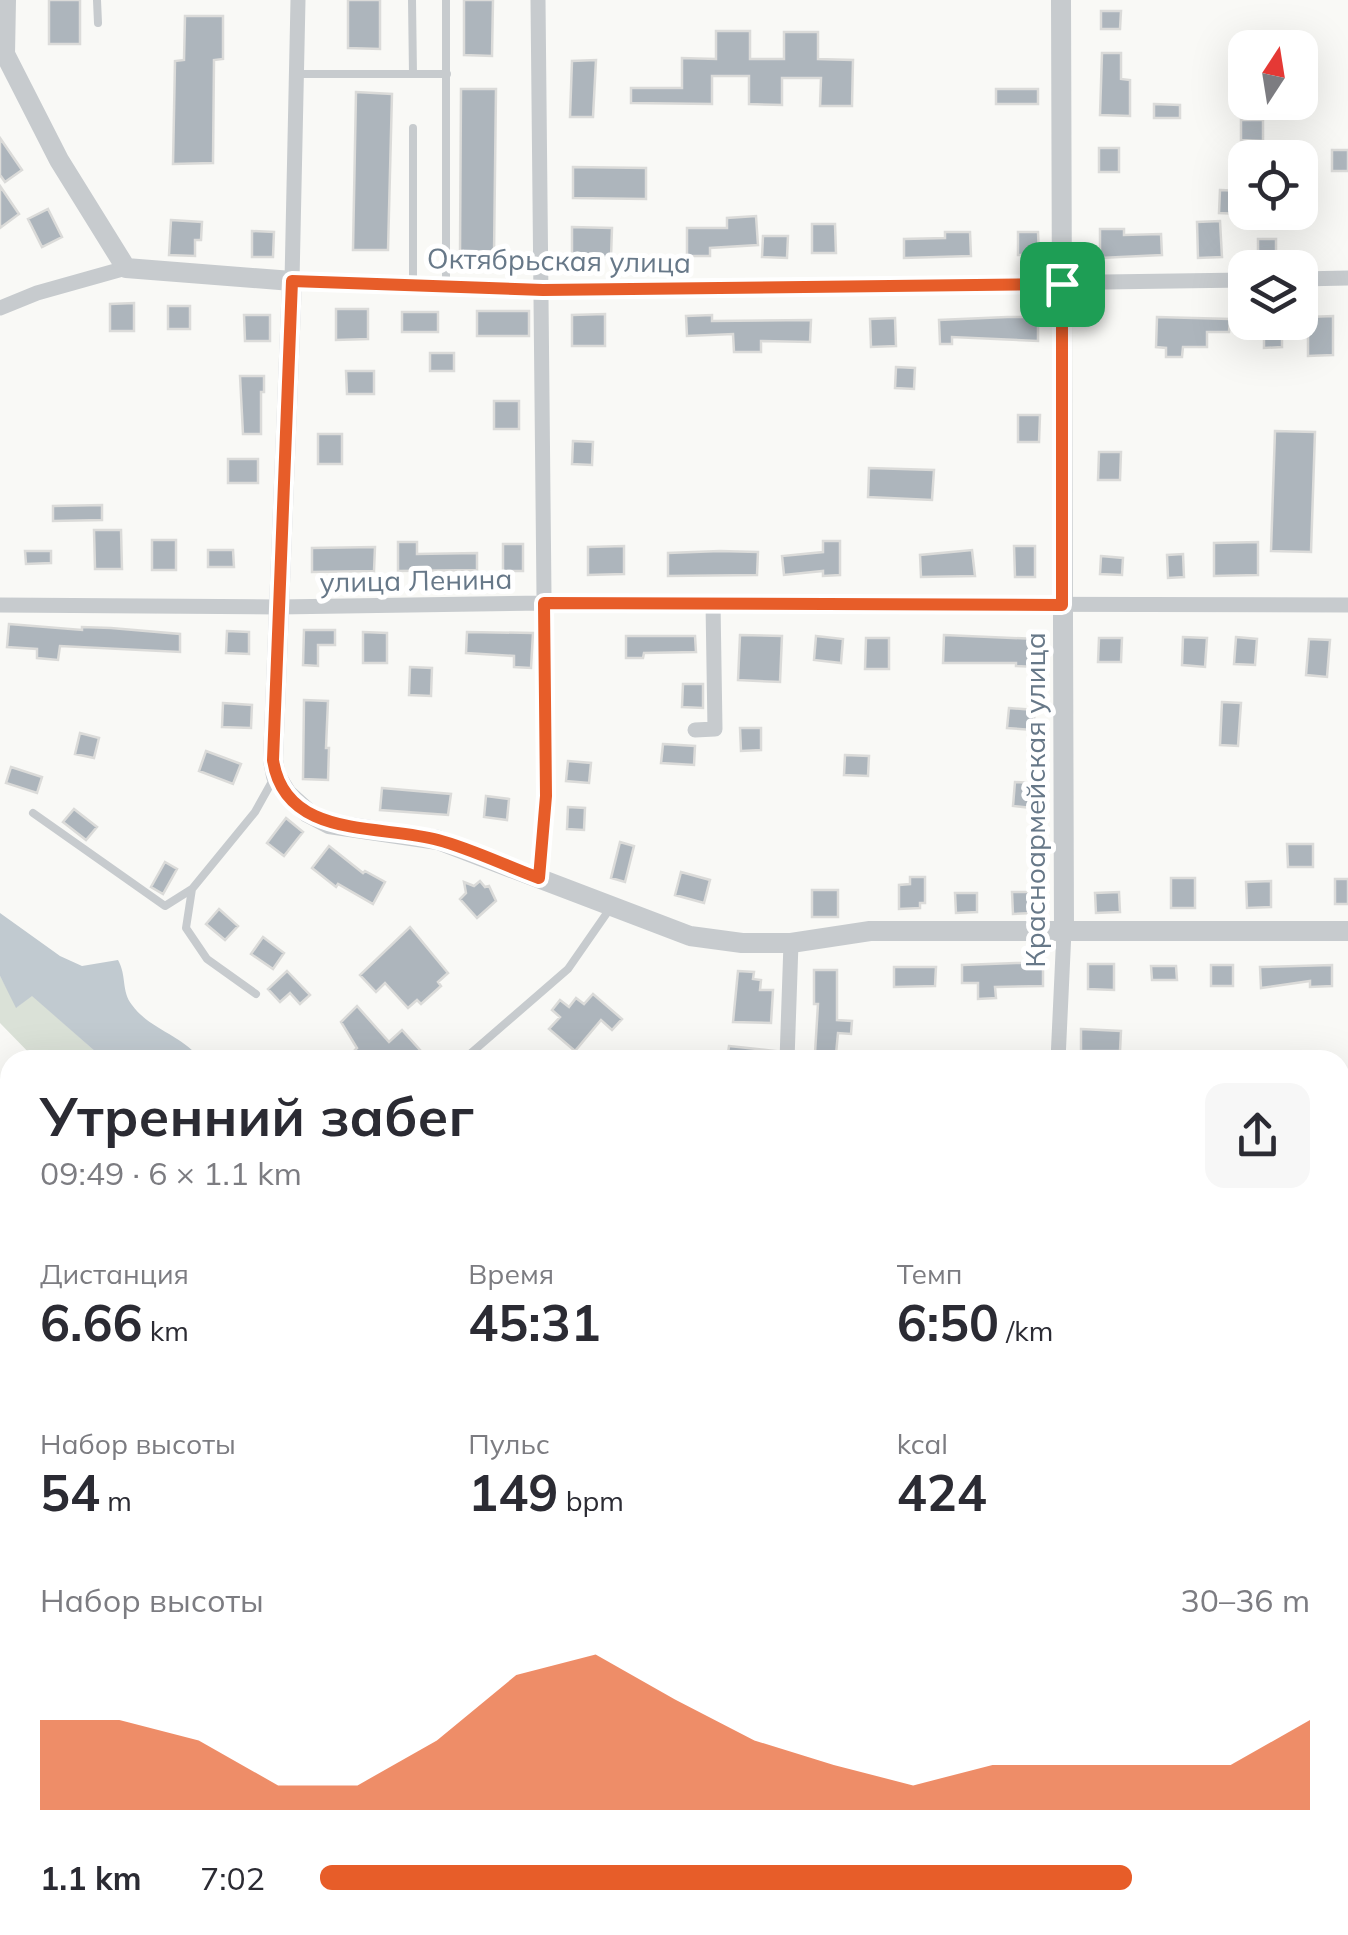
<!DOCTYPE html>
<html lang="ru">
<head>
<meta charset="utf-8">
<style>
  body { margin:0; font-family:Mulish,sans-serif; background:#f7f7f7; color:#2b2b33; height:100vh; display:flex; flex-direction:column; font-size:38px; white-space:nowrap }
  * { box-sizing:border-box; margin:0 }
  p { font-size:32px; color:#7c7c81 }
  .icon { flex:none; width:55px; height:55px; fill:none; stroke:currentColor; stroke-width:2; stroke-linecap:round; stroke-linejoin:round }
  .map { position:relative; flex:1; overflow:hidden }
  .drawer { position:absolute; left:0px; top:1050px; width:1350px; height:885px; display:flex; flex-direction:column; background:#fff; border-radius:30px 30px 0 0; box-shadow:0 10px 40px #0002 }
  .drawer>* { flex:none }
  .needle { width:65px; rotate:12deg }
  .fabs { position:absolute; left:1228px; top:30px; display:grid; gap:20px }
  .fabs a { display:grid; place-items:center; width:90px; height:90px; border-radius:20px; background:#fff; box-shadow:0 10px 40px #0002; font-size:50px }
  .pin { position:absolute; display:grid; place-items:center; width:85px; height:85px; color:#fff; margin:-42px; border-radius:20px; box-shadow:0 5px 15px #0006 }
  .round { display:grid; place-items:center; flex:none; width:105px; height:105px; border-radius:20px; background:#f7f7f7 }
  .head { display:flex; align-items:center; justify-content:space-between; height:170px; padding:0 40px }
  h1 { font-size:55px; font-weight:700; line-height:75px }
  .stats { display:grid; grid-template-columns:repeat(3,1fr); gap:15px; height:170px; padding:10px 40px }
  .stats div { display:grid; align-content:center }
  .stats b { font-size:50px; font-weight:700 }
  .stats small { font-size:28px; font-weight:400 }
  .stats p { font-size:28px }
  .chart { height:280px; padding:20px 40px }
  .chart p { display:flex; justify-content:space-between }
  .chart svg { width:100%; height:180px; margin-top:10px; fill:#e75d29; opacity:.7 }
  ul { padding:0 40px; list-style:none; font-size:32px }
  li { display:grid; grid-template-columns:160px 120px 1fr; align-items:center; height:75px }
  li i { height:25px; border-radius:12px; background:#e75d29 }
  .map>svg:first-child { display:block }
</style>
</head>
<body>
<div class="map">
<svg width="1348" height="1935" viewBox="0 0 1348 1935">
  <rect width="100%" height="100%" fill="#f9f9f6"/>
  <path fill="#dae1d7" d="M 0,976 L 17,1007 L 32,995 L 105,1060 L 36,1060 L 0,1023 Z
    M 329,1925 L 441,1925 L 454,1935 L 339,1935 Z
    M 714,1925 L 996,1925 L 999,1935 L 725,1935 Z"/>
  <path fill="#c1cad0" d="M 0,913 L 60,956 L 82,966 L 118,960 C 127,976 121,991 132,1005 C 149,1029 184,1036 201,1060 L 105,1060 L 32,996 L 16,1008 L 0,976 Z"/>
  <path fill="#adb5bc" stroke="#dbdbd9" stroke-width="2.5" d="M 49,0 L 80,0 L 80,44 L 49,44 Z
    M 348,0 L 380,0 L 380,49 L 348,48 Z
    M 464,0 L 493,0 L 492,56 L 464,55 Z
    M 1101,11 L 1121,11 L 1120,29 L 1101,29 Z
    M 185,16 L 223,16 L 223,59 L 214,60 L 213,163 L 173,164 L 175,61 L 184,60 Z
    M 716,31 L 750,31 L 750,59 L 784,59 L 784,32 L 818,32 L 818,59 L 853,60 L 852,106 L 820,106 L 821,78 L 782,78 L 782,105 L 749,104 L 749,76 L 712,76 L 712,104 L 631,103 L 631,88 L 682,88 L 682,58 L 716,59 Z
    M 1102,53 L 1121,53 L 1121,79 L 1130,80 L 1130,116 L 1100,115 Z
    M 596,60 L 593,117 L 570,117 L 572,61 Z
    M 461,89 L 496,89 L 494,255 L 460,254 Z
    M 996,89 L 1038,89 L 1038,104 L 996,104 Z
    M 356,92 L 392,94 L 388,250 L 353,250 Z
    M 1154,104 L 1180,105 L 1180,118 L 1154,118 Z
    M 1241,120 L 1263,120 L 1263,141 L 1241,140 Z
    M 0,138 L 22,170 L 5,182 L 0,175 Z
    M 1099,148 L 1119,148 L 1119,172 L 1099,172 Z
    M 1332,150 L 1348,150 L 1348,171 L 1332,171 Z
    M 573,167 L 646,168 L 646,199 L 573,198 Z
    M 0,186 L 19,214 L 0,228 Z
    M 1220,190 L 1242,191 L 1241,214 L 1219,213 Z
    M 48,209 L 62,237 L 42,247 L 28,219 Z
    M 756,216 L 758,245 L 710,248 L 710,256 L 687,256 L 687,228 L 727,228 L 727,218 Z
    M 171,220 L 202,222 L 201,240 L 195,240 L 195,256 L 169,255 Z
    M 1220,221 L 1222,257 L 1198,258 L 1197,222 Z
    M 812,224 L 835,224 L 836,253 L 812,253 Z
    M 572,227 L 612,228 L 611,258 L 572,257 Z
    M 1100,229 L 1124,229 L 1124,235 L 1161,234 L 1162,255 L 1100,258 Z
    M 252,231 L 274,232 L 273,257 L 252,257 Z
    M 945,232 L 970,232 L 971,256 L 904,258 L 904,239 L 945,238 Z
    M 1018,232 L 1038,232 L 1039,255 L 1018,255 Z
    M 763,236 L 788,236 L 787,258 L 762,257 Z
    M 1258,239 L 1276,239 L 1276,258 L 1258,258 Z
    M 134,303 L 134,331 L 110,331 L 110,304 Z
    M 168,306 L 190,306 L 190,329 L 168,329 Z
    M 336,309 L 368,309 L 368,339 L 336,340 Z
    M 477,311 L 529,311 L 529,336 L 477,336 Z
    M 402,312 L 438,312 L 438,332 L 402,332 Z
    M 605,314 L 605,346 L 572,346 L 572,315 Z
    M 244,315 L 270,315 L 270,341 L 245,341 Z
    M 712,315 L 712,321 L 811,320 L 810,342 L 761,341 L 761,352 L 734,352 L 733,334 L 687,336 L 686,316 Z
    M 1333,316 L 1333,355 L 1308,356 L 1308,317 Z
    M 1007,317 L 1038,317 L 1038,341 L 952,337 L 952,344 L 940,344 L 939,320 Z
    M 1157,317 L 1230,319 L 1229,332 L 1207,332 L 1207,347 L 1183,347 L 1182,357 L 1166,357 L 1166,348 L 1156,347 Z
    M 895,318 L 896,346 L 871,347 L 870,319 Z
    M 1264,322 L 1282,322 L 1282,347 L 1264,348 Z
    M 430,353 L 454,353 L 454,371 L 430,371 Z
    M 896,367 L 915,368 L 914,389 L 895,388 Z
    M 346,371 L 374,371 L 374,394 L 347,394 Z
    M 240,376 L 264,376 L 264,392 L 261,392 L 261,434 L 243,434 Z
    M 494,401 L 519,401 L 519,429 L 494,429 Z
    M 1018,415 L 1040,415 L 1039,442 L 1018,442 Z
    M 1275,431 L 1315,432 L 1311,552 L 1271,551 Z
    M 318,434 L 342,434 L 342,464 L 318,464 Z
    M 573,441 L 593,442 L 592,465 L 572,464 Z
    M 1099,452 L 1121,452 L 1120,480 L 1098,480 Z
    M 228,459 L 258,459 L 258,483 L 228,483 Z
    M 869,468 L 934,470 L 932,500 L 868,497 Z
    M 102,505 L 102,520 L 53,521 L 53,506 Z
    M 94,530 L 121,530 L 122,569 L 95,569 Z
    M 152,540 L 176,540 L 176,570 L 152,570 Z
    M 823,541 L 840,541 L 840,575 L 823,576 L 823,571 L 784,575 L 782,556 L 823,552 Z
    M 398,542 L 417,542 L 417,554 L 477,553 L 477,570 L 398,571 Z
    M 1258,542 L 1258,575 L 1214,576 L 1214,543 Z
    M 503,544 L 523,544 L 523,571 L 503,571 Z
    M 624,546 L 624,574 L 588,575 L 588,547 Z
    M 1014,546 L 1035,546 L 1035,577 L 1015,577 Z
    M 375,547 L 374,571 L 312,572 L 312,548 Z
    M 208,550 L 233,550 L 234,567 L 208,567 Z
    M 972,550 L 975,576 L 921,577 L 920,555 Z
    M 25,551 L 51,551 L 51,563 L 26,564 Z
    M 720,551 L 758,552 L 757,575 L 668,576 L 668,553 Z
    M 1183,554 L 1184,577 L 1168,578 L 1167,555 Z
    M 1101,556 L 1123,558 L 1122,575 L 1100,574 Z
    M 9,624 L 82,630 L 82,627 L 111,628 L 180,634 L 180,652 L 60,646 L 58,660 L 37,658 L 37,649 L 7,647 Z
    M 304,630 L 335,630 L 335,645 L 318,645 L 318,666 L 303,665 Z
    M 227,631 L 249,632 L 249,654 L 226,653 Z
    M 363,632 L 387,633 L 387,663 L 363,663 Z
    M 467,632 L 533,633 L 531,668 L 514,667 L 514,656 L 466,653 Z
    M 740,635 L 782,636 L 780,682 L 738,680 Z
    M 944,635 L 1037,639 L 1036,667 L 1016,666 L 1016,663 L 943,663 Z
    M 626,636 L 695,636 L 696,652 L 644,653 L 643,658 L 626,658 Z
    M 816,636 L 843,639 L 841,663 L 814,660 Z
    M 1183,637 L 1207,638 L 1205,667 L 1182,665 Z
    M 1236,637 L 1257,639 L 1255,665 L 1234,664 Z
    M 866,638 L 889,638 L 889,669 L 865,669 Z
    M 1099,638 L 1122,638 L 1121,662 L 1098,662 Z
    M 1309,639 L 1330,640 L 1327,677 L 1306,675 Z
    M 410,667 L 432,668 L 431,696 L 409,695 Z
    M 683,684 L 703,684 L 703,708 L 682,707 Z
    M 304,700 L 328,701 L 326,748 L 329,748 L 328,780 L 303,779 Z
    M 1222,702 L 1241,703 L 1238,746 L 1220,745 Z
    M 223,703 L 252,705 L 251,728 L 222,727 Z
    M 1009,708 L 1035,710 L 1033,730 L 1007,728 Z
    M 740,728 L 761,728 L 761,750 L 741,751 Z
    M 80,733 L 99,738 L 94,758 L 75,754 Z
    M 663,744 L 695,746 L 694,765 L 661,763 Z
    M 206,751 L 241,764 L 233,784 L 199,771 Z
    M 845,755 L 869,756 L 868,776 L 844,775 Z
    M 568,761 L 591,763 L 589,783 L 566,781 Z
    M 11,767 L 42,777 L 37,793 L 6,783 Z
    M 1015,782 L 1033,783 L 1032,808 L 1013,806 Z
    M 382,788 L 451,794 L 448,815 L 380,810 Z
    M 486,796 L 509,799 L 507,820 L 484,817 Z
    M 568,807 L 585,808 L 584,830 L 567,829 Z
    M 74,809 L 97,827 L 86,840 L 63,822 Z
    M 286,818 L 303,832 L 284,856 L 267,843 Z
    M 620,842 L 634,846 L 625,882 L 611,878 Z
    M 1287,844 L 1313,844 L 1313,867 L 1288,867 Z
    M 329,846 L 363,873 L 365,871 L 385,882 L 373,904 L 338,884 L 336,887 L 312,868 Z
    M 165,862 L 177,869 L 163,894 L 151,887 Z
    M 681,872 L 710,880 L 704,903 L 675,895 Z
    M 910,877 L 925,877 L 925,903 L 920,903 L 920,908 L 899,909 L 899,885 L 910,884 Z
    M 1171,878 L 1195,878 L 1195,908 L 1171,908 Z
    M 1335,879 L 1348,879 L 1348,904 L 1335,904 Z
    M 480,881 L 485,887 L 489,886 L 496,901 L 477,918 L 460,899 L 466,893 L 464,882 L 474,886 Z
    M 1271,881 L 1271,907 L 1247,908 L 1246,882 Z
    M 812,890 L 838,890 L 838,917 L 812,917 Z
    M 1012,892 L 1032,892 L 1032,913 L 1013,914 Z
    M 1119,892 L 1120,912 L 1096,913 L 1095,893 Z
    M 955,893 L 977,893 L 977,912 L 956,913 Z
    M 219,909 L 238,926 L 225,940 L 206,924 Z
    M 410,927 L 448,973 L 438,982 L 441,986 L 421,1004 L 417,1000 L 408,1008 L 385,983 L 376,992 L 360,975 Z
    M 263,937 L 284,953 L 273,969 L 251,954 Z
    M 1016,963 L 1043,963 L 1043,986 L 995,987 L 996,998 L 978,999 L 978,983 L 962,983 L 962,965 Z
    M 1088,964 L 1114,964 L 1114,990 L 1088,989 Z
    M 1211,965 L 1233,965 L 1233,986 L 1211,986 Z
    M 1332,965 L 1332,986 L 1310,987 L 1310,981 L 1261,988 L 1260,967 Z
    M 1151,966 L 1176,966 L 1177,980 L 1152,980 Z
    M 894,967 L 936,967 L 935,986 L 894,987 Z
    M 814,970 L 837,970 L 837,1020 L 852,1021 L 851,1034 L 838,1033 L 836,1054 L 815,1053 L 818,1004 L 814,1004 Z
    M 287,971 L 310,995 L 300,1004 L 290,993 L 280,1002 L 268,989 Z
    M 738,971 L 754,972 L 753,979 L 761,980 L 760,990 L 773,990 L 771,1023 L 733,1022 Z
    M 593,994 L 622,1019 L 612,1030 L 601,1020 L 575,1051 L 549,1029 L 560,1017 L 552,1010 L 560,1000 L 569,1007 L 576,998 L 584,1004 Z
    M 357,1006 L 389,1042 L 402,1030 L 429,1060 L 392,1060 L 387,1054 L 380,1060 L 364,1060 L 355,1050 L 357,1048 L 341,1022 Z
    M 1081,1029 L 1121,1031 L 1120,1051 L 1081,1051 Z
    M 729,1046 L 776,1051 L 776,1060 L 727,1060 Z"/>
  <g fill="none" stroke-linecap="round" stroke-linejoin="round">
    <path stroke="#c7cbce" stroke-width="8" d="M 97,0 L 98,23
      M 296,74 L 413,74 L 412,0
      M 413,74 L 447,74
      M 446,285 L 446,0
      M 413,286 L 413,128
      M 33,813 L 165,906 L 192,889
      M 256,994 L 207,959 L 186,928 L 192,889 L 255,812 L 274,778
      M 463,1060 L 568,969 L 609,910"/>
    <path stroke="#c7cbce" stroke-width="15" d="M 298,0 L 292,281 L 543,290 L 1245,280
      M 538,0 L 546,795 L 539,878
      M 1300,279 L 1348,278
      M 0,308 L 37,293 L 126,268
      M 0,605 L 278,607 L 543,603 L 1348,605
      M 695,730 L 715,729 L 713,603
      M 787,1060 L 791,943
      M 1058,1060 L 1064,931
      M 1340,1114 L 1348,1113
      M 1340,1292 L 1348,1291
      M 1340,1322 L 1348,1363
      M 1340,1472 L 1348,1426"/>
    <path stroke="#c7cbce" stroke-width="20" d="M 6,0 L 5,54 L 59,160 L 126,268 L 292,281 L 273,760 L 276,776 L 287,794 L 308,813 L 329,824 L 438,840 L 690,936 L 742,943 L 791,943 L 870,931 L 1348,931
      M 1061,0 L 1064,931"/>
  </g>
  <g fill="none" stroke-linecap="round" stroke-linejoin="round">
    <defs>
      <path id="route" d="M 292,281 L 543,290 L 1062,284 L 1062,605 L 544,603 L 546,796 L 539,878 C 506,866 472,849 438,840 C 381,824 285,840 273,760 Z"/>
    </defs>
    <use href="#route" stroke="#fff" stroke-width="20"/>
    <use href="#route" stroke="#e75d29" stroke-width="12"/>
  </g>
  <g text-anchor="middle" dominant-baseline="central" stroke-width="10" stroke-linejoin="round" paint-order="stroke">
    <g font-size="28" fill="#677888" stroke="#fff">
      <text transform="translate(559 260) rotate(1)">Октябрьская улица</text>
      <text transform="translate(416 580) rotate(-1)">улица Ленина</text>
      <text transform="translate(1034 800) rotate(-90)">Красноармейская улица</text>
    </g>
  </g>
</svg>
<div class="fabs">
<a><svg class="needle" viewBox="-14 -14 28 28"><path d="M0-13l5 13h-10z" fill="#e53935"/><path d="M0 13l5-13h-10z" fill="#7c7c81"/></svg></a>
<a><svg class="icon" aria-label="locate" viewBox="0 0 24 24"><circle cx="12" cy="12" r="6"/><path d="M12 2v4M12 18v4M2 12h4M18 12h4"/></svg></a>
<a><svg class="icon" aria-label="layers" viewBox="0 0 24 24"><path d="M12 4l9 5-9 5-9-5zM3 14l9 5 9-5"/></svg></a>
</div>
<div class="pin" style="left:1062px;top:284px;background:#1e9e55"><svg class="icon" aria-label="arrive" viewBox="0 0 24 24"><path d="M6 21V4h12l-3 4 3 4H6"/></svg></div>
<section class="drawer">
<div class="head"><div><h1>Утренний забег</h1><p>09:49 · 6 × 1.1 km</p></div><a class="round"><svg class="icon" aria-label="share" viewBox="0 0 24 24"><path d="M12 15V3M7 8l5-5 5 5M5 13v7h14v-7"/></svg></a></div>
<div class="stats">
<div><p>Дистанция</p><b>6.66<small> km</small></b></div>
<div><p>Время</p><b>45:31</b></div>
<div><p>Темп</p><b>6:50<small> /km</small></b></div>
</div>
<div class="stats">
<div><p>Набор высоты</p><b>54<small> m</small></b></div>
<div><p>Пульс</p><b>149<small> bpm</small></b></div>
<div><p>kcal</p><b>424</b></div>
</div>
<div class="chart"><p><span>Набор высоты</span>30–36 m</p>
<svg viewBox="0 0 160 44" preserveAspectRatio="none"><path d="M0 44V22L10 22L20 27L30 38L40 38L50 27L60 11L70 6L80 17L90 27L100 33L110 38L120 33L130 33L140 33L150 33L160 22V44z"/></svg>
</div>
<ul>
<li><b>1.1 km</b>7:02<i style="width:82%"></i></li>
</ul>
</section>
</div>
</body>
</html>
